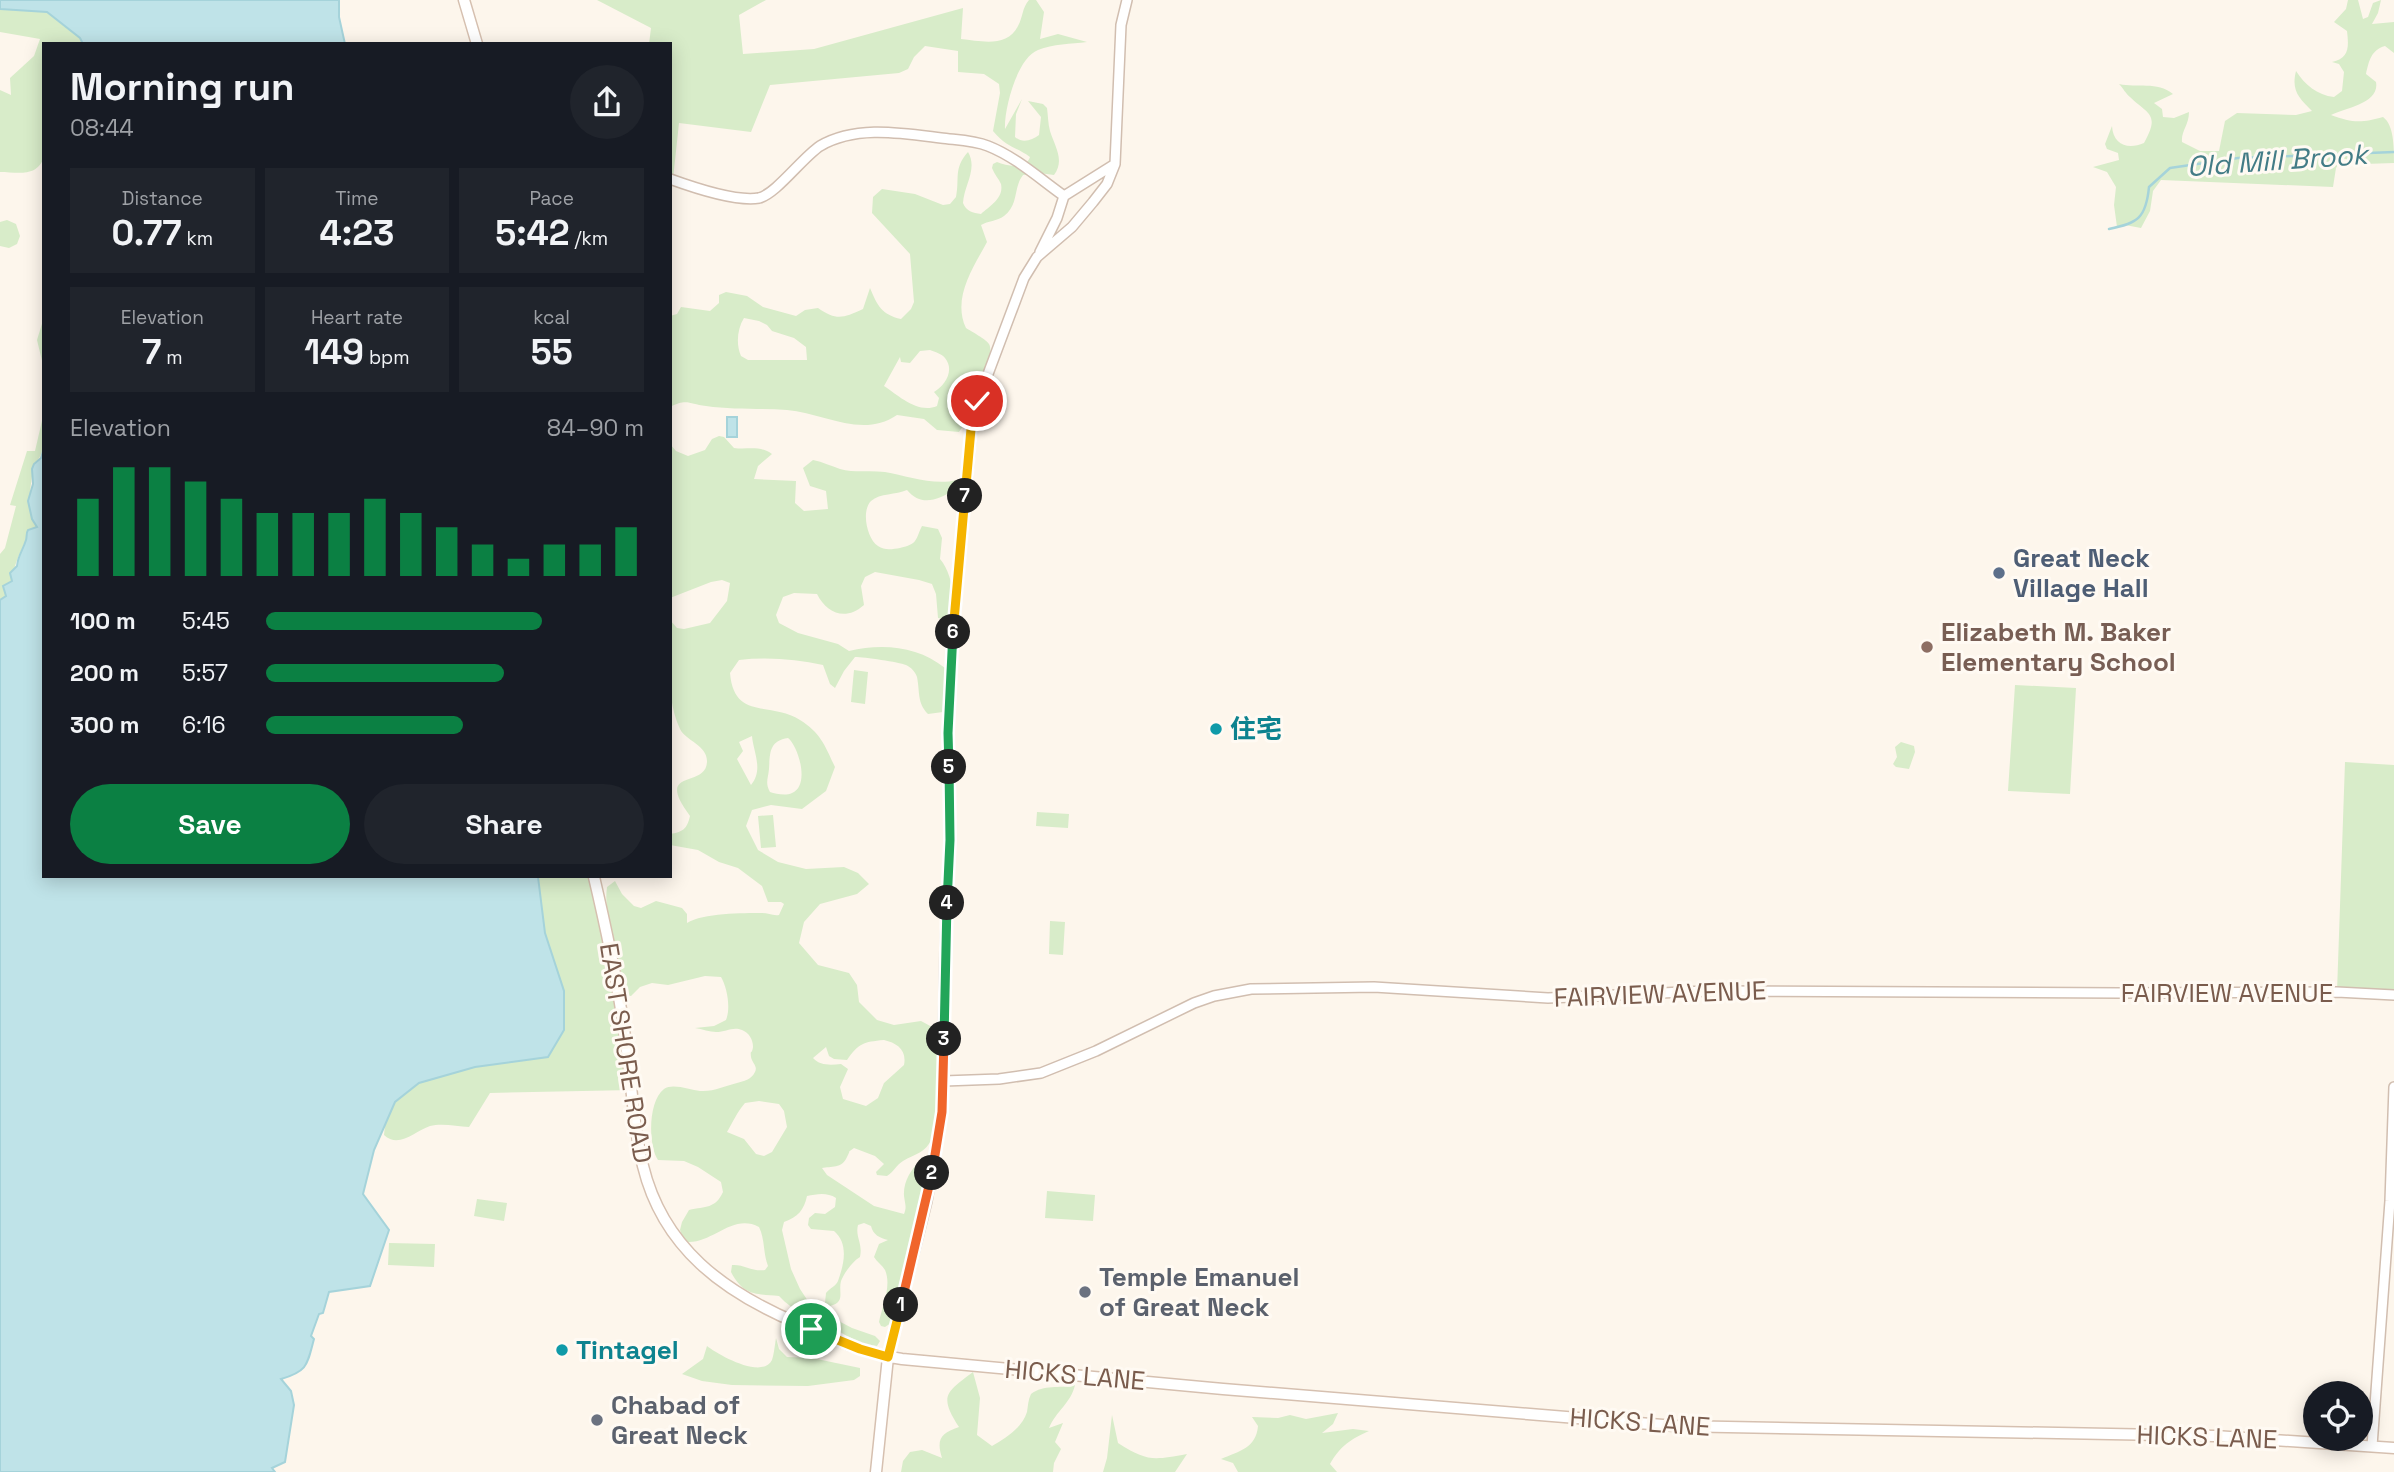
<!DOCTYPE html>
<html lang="en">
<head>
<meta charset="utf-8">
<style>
  body { margin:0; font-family:"Space Grotesk","Noto Sans SC",sans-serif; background:#20242c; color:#f1f3f6; height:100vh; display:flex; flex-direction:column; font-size:26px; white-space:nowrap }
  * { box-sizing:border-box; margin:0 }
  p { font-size:23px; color:#9ea1a6 }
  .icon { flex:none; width:38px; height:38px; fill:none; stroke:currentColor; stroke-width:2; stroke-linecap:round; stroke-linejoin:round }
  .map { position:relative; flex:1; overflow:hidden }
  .side { position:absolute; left:42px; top:42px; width:630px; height:836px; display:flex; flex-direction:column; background:#171b24; border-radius:0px; box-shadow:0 4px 18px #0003 }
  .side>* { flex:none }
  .tools { position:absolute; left:2303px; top:1381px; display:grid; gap:14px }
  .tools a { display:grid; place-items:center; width:70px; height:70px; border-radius:50%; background:#171b24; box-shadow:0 4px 18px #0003; font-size:35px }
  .pin { position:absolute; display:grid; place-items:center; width:60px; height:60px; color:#fff; margin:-30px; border:4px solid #fff; border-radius:50%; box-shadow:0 2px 7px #0007 }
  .km { position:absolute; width:35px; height:35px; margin:-18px; border-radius:50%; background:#222; color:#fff; font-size:19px; line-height:35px; text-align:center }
  .round { display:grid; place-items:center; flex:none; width:74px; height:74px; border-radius:37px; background:#20242c }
  .head { display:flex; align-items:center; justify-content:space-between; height:119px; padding:0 28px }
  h1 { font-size:38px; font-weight:600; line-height:52px }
  .stats { display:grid; grid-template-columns:repeat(3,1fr); gap:10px; height:119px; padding:7px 28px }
  .stats div { display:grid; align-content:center; border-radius:0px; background:#20242c; text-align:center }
  .stats b { font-size:35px; font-weight:600 }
  .stats small { font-size:19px; font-weight:400 }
  .stats p { font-size:19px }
  .chart { height:196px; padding:14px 28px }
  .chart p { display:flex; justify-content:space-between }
  .chart svg { width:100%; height:126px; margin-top:7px; stroke:#0b8043; stroke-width:6 }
  .cta { display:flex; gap:14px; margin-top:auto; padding:14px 28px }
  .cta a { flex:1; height:80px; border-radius:42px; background:#0b8043; color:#fff; font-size:28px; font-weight:600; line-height:80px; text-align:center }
  .cta a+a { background:#20242c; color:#f1f3f6 }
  ul { padding:0 28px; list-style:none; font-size:23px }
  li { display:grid; grid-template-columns:112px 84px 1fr; align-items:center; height:52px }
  li i { height:18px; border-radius:9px; background:#0b8043 }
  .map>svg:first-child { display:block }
</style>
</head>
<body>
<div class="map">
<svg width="2394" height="1472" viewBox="0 0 2394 1472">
  <rect width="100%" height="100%" fill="#fdf6ec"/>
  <path fill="#d8ecc9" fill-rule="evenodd" d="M 591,0 L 766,0 L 739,15 L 743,54 L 814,49 L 963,8 L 961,39 C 981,41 1007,48 1018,26 C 1023,17 1022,8 1029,0 L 1036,0 L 1044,12 L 1040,39 L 1058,34 L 1087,42 C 1071,44 1053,44 1038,50 C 1017,58 1004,109 1005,129 L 1022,99 L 1016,114 L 1015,137 C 1023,144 1032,140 1039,135 L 1041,117 L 1028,101 L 1043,104 L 1047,108 C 1048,115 1048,124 1050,131 C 1055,147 1065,160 1054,175 L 1039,173 L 1023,175 C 1013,188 1019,205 1004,216 C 997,221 988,221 981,225 L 987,242 C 973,268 952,298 966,328 C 971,331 987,340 989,344 C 995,355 979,381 974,391 C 967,405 969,420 959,432 L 937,430 L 924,419 L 897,415 C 862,439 824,413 787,410 C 761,408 732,410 706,406 C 689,404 687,398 670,407 L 670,316 L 677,314 L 681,307 L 710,311 L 719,303 L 719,295 L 726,292 L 747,296 L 763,307 L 796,316 L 805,310 L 818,308 C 837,321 843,318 863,309 L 870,288 C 877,305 882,315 901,319 L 911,309 L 914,302 L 910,254 L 872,213 L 873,197 L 882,189 L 915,194 L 943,205 L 950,204 L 956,197 C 960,178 953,169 968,152 C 978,169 964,185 963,203 C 966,211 973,213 981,214 C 990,206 1004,198 1001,184 C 999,179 994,174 992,168 L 993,164 L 997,162 C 1007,166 1026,170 1030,157 C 1015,146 1007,148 993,131 L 1000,93 L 999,84 L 984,74 L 958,72 L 958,51 L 925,46 L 914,57 L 908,69 L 899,73 L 770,85 L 751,132 L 679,123 L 673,179 L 670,178 L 670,44 L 649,44 L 651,28 L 597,0 ZM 744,318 L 759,321 L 767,325 L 772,331 L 794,338 L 806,347 L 807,360 L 748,360 L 741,356 C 736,345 737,329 744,318 ZM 930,350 C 935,352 942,354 945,358 C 955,370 945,386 934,392 L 939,398 L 937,406 C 918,414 899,396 884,386 L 900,357 L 901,362 L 910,363 L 920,351 Z
    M 2348,0 L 2358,0 L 2363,19 L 2368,17 L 2373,3 L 2381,0 L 2378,13 L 2372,24 L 2394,22 L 2394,53 L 2385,46 C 2371,50 2369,61 2366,74 L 2376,82 C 2380,103 2346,108 2331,115 C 2352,123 2362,123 2383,117 C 2394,125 2394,147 2394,163 L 2364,164 L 2342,158 L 2336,168 L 2333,187 L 2161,180 L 2153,191 L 2150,211 L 2141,228 L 2125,225 L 2117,227 L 2114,205 L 2116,187 L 2107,172 L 2093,167 L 2119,160 L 2118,153 L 2107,149 L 2105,144 L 2112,126 C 2113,145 2128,150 2144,143 C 2161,113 2147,114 2130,97 C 2126,94 2123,88 2119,84 C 2137,88 2157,81 2173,94 L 2154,103 L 2162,109 L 2163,117 L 2174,118 L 2189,112 C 2189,125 2181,131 2182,142 L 2200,151 L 2219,151 L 2225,121 L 2237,113 L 2296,115 L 2312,111 C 2299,98 2291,91 2296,71 C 2305,85 2317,95 2334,97 L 2342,91 L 2344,72 L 2339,64 L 2332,62 C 2349,58 2349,48 2347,31 L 2334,22 L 2346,9 Z
    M 0,9 L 47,12 L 80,38 L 83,44 L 44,44 L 44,157 C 37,178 17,172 0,172 L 0,90 L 11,95 L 10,78 L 34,56 L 40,39 L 0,32 Z
    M 7,220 L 16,224 L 20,236 L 17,244 L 9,248 L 0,246 L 0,222 Z
    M 44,317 L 44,369 L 37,340 Z
    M 44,412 C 44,430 48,452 34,464 C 31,483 25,511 38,527 L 31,529 C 24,545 13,564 12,581 L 8,584 L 6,596 L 0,600 L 0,554 L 5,548 L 16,506 L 10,505 L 27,451 L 35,451 Z
    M 719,436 L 724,437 L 734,448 C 747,450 760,445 772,454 L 758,466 L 754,479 L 796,481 L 795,503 L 804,511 L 828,509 L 826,491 L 810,486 L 803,468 L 813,460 C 823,462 831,466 840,469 C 854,473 870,470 885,472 C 907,476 934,486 957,480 L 954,490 C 938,500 921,507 907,490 C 896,495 880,493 871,501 C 861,511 867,539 878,546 C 885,551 893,549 900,548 C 904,547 912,545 915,541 C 918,537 919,531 922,526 L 938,529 L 942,538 L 940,559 C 952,573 958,603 947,620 L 938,618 L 936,594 L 932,584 L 919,580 L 875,572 L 865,577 L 861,586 L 864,605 C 846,621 827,614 817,594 L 794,593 L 783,597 L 776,615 L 779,623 L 798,633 L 838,644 L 849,651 C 882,643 918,646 945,668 L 947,692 L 943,712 L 928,714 C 917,703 920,692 917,677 C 916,673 911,667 906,665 C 899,662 864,657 855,657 L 844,671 L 835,688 L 830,684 L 823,665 C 796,659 767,657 739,660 L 730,673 C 734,721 771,701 800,720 C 821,733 825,746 835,767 L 826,791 L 802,809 L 771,805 L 752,810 L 746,826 L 758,850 L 778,862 L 806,869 L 844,867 L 858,873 L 869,884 L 857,894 L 820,904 L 804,922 L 799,943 L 818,965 L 849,973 L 857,985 L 859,1002 L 877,1020 L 894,1025 L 921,1021 L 934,1028 C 939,1051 942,1117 932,1138 C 926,1153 915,1154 903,1161 C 896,1165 894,1172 887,1176 L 877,1175 L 876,1172 L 884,1164 L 875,1156 L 854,1148 C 846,1154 852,1148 847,1157 C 842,1169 831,1166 822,1168 L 827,1175 L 874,1206 L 904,1214 C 907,1207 905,1204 904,1196 C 903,1182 911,1169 921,1160 L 925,1161 L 928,1167 L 915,1233 L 891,1323 L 885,1327 L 881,1326 L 879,1322 C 882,1307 892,1286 885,1270 C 882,1265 877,1262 874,1257 L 879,1244 L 888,1240 C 880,1238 873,1235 871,1226 L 864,1223 L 858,1225 C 855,1237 863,1243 860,1257 C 853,1261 844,1273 841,1281 C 838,1292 846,1302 830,1306 L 825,1303 L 826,1293 C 830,1288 836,1286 838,1281 C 844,1264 849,1244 834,1231 L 811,1229 L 808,1225 L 809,1218 L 815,1213 L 825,1214 L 835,1207 L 836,1198 C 827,1192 817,1194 807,1196 C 804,1210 798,1217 784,1222 L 782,1230 L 791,1269 L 800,1289 L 812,1307 L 852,1328 L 875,1336 L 880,1341 L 877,1346 C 858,1343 847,1336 831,1327 C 813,1317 793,1312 779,1296 C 754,1294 743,1295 731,1272 L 732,1265 C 744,1264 752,1272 765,1270 L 768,1266 C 763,1253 765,1239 759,1227 C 733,1213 713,1243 688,1242 L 683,1238 L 680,1230 L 682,1222 L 689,1210 C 706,1206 715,1209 723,1192 L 721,1182 L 698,1167 L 684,1161 L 658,1160 C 648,1145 648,1101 664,1089 C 673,1083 690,1090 700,1091 C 714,1092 724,1086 737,1083 C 744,1081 751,1080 755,1072 C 758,1066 752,1063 751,1057 C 750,1049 752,1055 753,1047 C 753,1039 749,1033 742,1030 C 733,1026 726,1032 716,1032 C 710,1032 702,1029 695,1028 L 714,1026 L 726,1020 C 731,1008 727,987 721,977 L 705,976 L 668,985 L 652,983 L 640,987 L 631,996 L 624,995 L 621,991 C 625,955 602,923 607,887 L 615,881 L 622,894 L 634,906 L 641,908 L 656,901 L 682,908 L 687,914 L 687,923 C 703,913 743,913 762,913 C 768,913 773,916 779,915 L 784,904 L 781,902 L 768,902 L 762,886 L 738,868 L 719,862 L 698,850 L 670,845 L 670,834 C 683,832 687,829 690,816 C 653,766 707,790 707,761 C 707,745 686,741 680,729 C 665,697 670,655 670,620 L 677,628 L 684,629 L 710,623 L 727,601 L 730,583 L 722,580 L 711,582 L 670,598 L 670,444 L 676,451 L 688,456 L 705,450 L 712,439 ZM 752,736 C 753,751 764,770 751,785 L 737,759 L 743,751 L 739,742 ZM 788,738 C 799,747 810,786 792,793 C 786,796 776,794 770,792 C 765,783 768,779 769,769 C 770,753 769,741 788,738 ZM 884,1040 C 897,1043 907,1050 904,1065 L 884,1083 L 878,1098 L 866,1106 L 843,1099 L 840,1087 L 848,1069 L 841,1064 C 831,1065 820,1066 813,1058 L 826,1047 L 829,1056 L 834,1059 L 847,1060 C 859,1043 863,1042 884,1040 ZM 759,1101 L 779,1104 L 784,1111 L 787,1127 L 772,1152 L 764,1156 L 756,1154 L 744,1139 L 727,1132 C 733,1122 737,1112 745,1103 Z
    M 854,670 L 868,672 L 865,704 L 851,702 Z
    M 2015,685 L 2076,688 L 2070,794 L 2008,791 Z
    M 1901,742 L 1914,746 L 1915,752 L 1909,769 L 1896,767 L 1893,764 L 1897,757 L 1895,747 Z
    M 2345,762 L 2394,765 L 2394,995 L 2337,992 Z
    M 1037,812 L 1069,814 L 1068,828 L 1036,826 Z
    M 773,815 L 776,847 L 761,848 L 758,816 Z
    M 538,877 L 594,877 L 632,1090 L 490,1093 L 469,1127 C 457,1126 441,1123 430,1126 C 415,1131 399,1149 384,1135 L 385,1125 L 395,1102 L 419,1083 L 475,1067 L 564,991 L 545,933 Z
    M 1050,921 L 1065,922 L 1063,955 L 1049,954 Z
    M 1047,1191 L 1095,1195 L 1093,1221 L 1045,1218 Z
    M 477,1199 L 507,1203 L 504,1221 L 474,1216 Z
    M 389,1243 L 435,1244 L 434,1267 L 388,1265 Z
    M 776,1338 L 779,1349 L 787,1357 L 812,1358 L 860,1368 L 860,1376 L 854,1380 L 808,1386 L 732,1385 L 702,1381 L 682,1374 L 703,1359 L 707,1346 C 717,1354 762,1380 772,1360 C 774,1354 775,1344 776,1338 Z
    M 973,1372 L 980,1398 L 977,1435 L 992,1446 C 1006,1438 1022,1428 1027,1412 C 1028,1406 1028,1400 1031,1394 C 1044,1384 1059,1389 1075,1385 C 1071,1403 1056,1411 1049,1428 L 1063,1423 L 1055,1442 L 1061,1449 L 1054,1463 L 1053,1472 L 901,1472 L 903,1461 L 910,1452 L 922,1450 L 942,1458 C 936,1439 941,1433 959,1427 C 938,1395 947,1392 973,1372 Z
    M 1338,1413 L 1333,1424 L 1322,1433 L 1353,1429 L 1369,1431 C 1351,1439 1340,1446 1330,1464 L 1337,1472 L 1238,1472 L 1233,1463 L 1221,1459 C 1240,1451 1256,1448 1258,1426 L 1252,1417 L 1278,1418 L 1290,1415 L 1306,1419 Z
    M 1112,1415 L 1118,1443 C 1148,1462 1153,1460 1187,1454 L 1175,1472 L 1103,1472 L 1107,1458 Z"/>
  <path fill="#bfe3e8" stroke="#a5d3da" stroke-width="2" d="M 0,0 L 339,0 L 339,17 L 345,44 L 83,44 L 80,38 L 47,12 L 0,9 Z
    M 727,417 L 737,417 L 737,437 L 727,437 Z
    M 44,448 L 44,877 L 538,877 L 545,933 L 564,991 L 564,1030 L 548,1057 L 475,1067 L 419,1083 L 395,1102 L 374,1150 L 363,1194 L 389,1230 L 370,1286 L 329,1292 L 323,1313 L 319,1314 L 311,1336 L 314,1339 C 307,1365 308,1371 281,1379 L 291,1391 L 294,1405 L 285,1462 L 272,1468 L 275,1472 L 0,1472 L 0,600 L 6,596 L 3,586 L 12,581 L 10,573 L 17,566 C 18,555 23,550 26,540 C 27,537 26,533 28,530 L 37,527 L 32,519 L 28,501 L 33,484 L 32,469 L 34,464 L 41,458 Z"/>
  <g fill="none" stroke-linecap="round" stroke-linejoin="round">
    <path stroke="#a5d3da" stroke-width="2.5" d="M 2109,229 C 2138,223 2146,218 2149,187 L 2170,168 L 2238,158 L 2394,152"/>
    <defs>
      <path id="tertiary" d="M 670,179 C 692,187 736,202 759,198 C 776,194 802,158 820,146 C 856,125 901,133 941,138 C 956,140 973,140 988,146 C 1016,157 1040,179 1064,196
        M 1064,196 L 1115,164
        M 1040,252 L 1057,218 L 1064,196
        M 944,1081 L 999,1079 L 1041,1073 L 1096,1051 L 1194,1003 L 1214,996 L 1251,989 L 1374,987 L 1548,998 L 1706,991 L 2120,993 L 2337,992 L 2394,995
        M 888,1357 L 927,1201 L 942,1112 L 945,950 L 950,840 L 948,733 L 954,624 L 973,414 L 1024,278 L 1037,257 L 1072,227 L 1093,202 L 1107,184 L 1115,164 L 1121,25 L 1127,0
        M 2372,1446 L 2390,1201 L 2394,1087"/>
      <path id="secondary" d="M 464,0 L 477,44
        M 594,877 C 607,932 619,988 626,1044 C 632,1084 633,1127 643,1166 C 663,1248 724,1292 797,1323 C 831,1337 865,1354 902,1359 L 1223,1389 L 1675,1426 L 2215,1436 L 2394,1448
        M 876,1472 L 888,1357"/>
    </defs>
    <use href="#tertiary" stroke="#d1beb0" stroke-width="12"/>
    <use href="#secondary" stroke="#d6c0b0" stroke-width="13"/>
    <use href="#tertiary" stroke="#fff" stroke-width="9"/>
    <use href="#secondary" stroke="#fff" stroke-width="10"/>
  </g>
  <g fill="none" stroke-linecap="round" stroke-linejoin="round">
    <defs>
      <path id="split-1" d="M 811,1329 L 860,1349 L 888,1357 L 901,1305"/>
      <path id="split-2" d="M 901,1305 L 932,1173"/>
      <path id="split-3" d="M 932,1173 L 942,1112 L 944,1039"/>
      <path id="split-4" d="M 944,1039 L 947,903"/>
      <path id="split-5" d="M 947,903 L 950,840 L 949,767"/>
      <path id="split-6" d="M 949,767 L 948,733 L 953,632"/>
      <path id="split-7" d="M 953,632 L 965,496"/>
      <path id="split-8" d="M 965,496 L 972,418 L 977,401"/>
    </defs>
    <use href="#split-1" stroke="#fff" stroke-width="14"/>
    <use href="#split-2" stroke="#fff" stroke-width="14"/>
    <use href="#split-3" stroke="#fff" stroke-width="14"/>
    <use href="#split-4" stroke="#fff" stroke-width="14"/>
    <use href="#split-5" stroke="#fff" stroke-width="14"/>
    <use href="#split-6" stroke="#fff" stroke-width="14"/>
    <use href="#split-7" stroke="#fff" stroke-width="14"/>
    <use href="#split-8" stroke="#fff" stroke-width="14"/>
    <use href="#split-1" stroke="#f5b400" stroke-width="9"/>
    <use href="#split-2" stroke="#f0652b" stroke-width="9"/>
    <use href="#split-3" stroke="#f0652b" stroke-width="9"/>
    <use href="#split-4" stroke="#22a559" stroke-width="9"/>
    <use href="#split-5" stroke="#22a559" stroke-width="9"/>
    <use href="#split-6" stroke="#22a559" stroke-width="9"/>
    <use href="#split-7" stroke="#f5b400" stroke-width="9"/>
    <use href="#split-8" stroke="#f5b400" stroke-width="9"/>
  </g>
  <circle fill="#5c6f8a" stroke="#fffaf3" stroke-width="2.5" cx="1999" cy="573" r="7"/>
  <circle fill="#8d6e63" stroke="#fffaf3" stroke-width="2.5" cx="1927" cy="647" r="7"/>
  <g fill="#0f9aa8" stroke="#fffaf3" stroke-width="2.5">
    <circle cx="1216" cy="729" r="7"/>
    <circle cx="562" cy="1350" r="7"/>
  </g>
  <g fill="#6b7280" stroke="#fffaf3" stroke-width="2.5">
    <circle cx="1085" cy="1292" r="7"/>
    <circle cx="597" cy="1420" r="7"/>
  </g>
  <g text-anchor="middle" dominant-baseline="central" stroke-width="6" stroke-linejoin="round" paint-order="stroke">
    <g font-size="26" font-weight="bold" fill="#4e5e75" stroke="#fffaf3" text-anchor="start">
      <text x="2013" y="558">Great Neck<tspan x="2013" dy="30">Village Hall</tspan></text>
    </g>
    <g font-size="26" font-weight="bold" fill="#785e54" stroke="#fffaf3" text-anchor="start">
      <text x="1941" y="632">Elizabeth M. Baker<tspan x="1941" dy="30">Elementary School</tspan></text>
    </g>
    <g font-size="26" font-weight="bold" fill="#0d838f" stroke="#fffaf3" text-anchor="start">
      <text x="1230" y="729">住宅</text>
      <text x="576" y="1350">Tintagel</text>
    </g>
    <g font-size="26" fill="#7a5c4d" stroke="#fffaf3">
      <text x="2227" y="993">FAIRVIEW AVENUE</text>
      <text transform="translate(1660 994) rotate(-2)">FAIRVIEW AVENUE</text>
      <text transform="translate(626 1053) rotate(81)">EAST SHORE ROAD</text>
      <text transform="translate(1075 1375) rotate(5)">HICKS LANE</text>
      <text transform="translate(1640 1422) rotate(4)">HICKS LANE</text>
      <text transform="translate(2207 1437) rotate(2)">HICKS LANE</text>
    </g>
    <g font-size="26" font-weight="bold" fill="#5b616d" stroke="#fffaf3" text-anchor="start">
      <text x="1099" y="1277">Temple Emanuel<tspan x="1099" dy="30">of Great Neck</tspan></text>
      <text x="611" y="1405">Chabad of<tspan x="611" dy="30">Great Neck</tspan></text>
    </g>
    <g font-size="28" font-style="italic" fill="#437c86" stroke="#fffaf3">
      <text transform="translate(2277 160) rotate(-4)">Old Mill Brook</text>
    </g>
  </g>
</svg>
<div class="tools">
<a><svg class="icon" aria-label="locate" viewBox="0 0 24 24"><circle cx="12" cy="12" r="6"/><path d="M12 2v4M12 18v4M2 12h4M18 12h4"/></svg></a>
</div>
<div class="pin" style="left:811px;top:1329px;background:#1e9e55"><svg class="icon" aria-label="arrive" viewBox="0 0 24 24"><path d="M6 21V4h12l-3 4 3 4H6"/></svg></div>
<div class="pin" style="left:977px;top:401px;background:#d93025"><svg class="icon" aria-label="check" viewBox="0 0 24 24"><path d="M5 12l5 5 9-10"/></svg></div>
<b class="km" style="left:901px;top:1305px">1</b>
<b class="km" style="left:932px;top:1173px">2</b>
<b class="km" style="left:944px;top:1039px">3</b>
<b class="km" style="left:947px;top:903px">4</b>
<b class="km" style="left:949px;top:767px">5</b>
<b class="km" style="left:953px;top:632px">6</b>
<b class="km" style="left:965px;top:496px">7</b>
<section class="side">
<div class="head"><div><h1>Morning run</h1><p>08:44</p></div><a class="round"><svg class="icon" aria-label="share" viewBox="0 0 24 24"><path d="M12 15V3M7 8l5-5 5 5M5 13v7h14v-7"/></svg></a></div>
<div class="stats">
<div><p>Distance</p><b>0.77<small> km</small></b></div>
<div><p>Time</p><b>4:23</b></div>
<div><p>Pace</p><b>5:42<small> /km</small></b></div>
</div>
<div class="stats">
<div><p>Elevation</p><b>7<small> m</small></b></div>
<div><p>Heart rate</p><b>149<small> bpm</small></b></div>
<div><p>kcal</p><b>55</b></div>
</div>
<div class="chart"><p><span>Elevation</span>84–90 m</p>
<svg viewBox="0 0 160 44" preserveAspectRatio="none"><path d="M5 44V17M15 44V6M25 44V6M35 44V11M45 44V17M55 44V22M65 44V22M75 44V22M85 44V17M95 44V22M105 44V27M115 44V33M125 44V38M135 44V33M145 44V33M155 44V27"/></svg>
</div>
<ul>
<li><b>100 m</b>5:45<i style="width:73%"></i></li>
<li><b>200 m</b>5:57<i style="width:63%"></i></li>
<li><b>300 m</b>6:16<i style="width:52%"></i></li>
</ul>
<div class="cta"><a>Save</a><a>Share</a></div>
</section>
</div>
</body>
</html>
